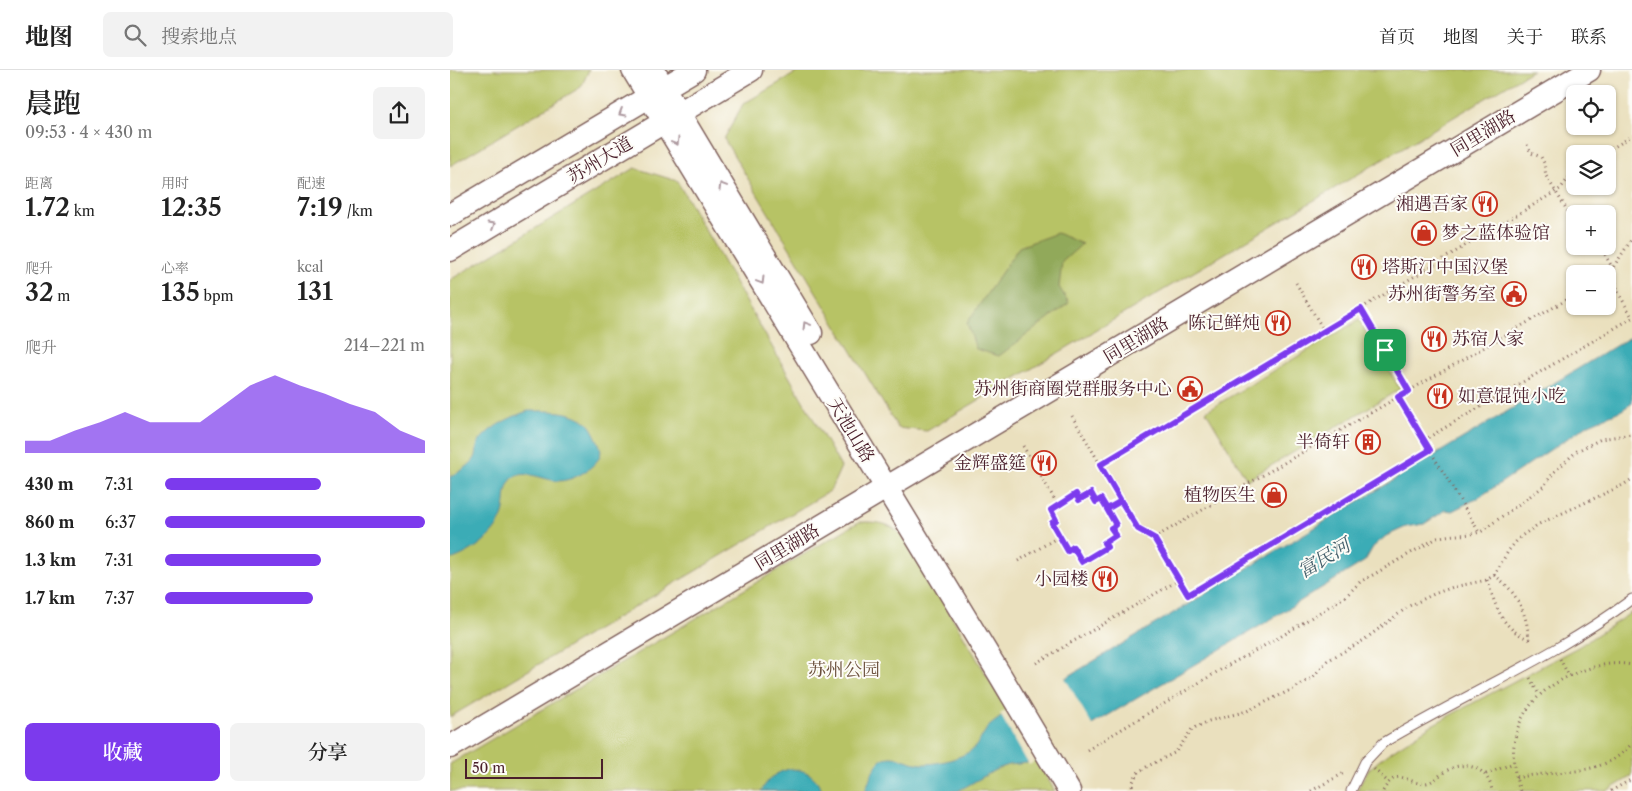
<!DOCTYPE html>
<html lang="zh">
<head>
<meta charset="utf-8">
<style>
  body { margin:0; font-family:"Libre Caslon Text","Noto Serif SC",serif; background:#f2f2f2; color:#222; height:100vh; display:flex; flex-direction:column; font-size:19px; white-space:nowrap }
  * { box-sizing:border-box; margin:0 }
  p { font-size:16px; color:#767676 }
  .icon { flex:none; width:28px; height:28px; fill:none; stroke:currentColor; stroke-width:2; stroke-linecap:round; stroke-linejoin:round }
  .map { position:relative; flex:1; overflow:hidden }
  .panel { display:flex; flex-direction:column; background:#fff; width:450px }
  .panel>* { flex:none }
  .fabs { position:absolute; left:1116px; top:15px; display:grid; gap:10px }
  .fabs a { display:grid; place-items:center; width:50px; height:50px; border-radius:8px; background:#fff; box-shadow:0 1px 4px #0004; font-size:25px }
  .scale { position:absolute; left:15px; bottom:12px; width:138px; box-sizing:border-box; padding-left:5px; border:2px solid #4a1f2b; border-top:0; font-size:14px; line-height:18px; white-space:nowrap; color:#4a1f2b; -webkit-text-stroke:4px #fdfcf7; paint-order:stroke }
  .pin { position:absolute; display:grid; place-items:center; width:42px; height:42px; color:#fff; margin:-21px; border-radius:10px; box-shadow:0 2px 8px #0006 }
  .round { display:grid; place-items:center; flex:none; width:52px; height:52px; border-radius:8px; background:#f2f2f2 }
  .headline { display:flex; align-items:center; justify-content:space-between; height:85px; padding:0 25px }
  h1 { font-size:28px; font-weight:600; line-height:38px }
  .stats { display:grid; grid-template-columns:repeat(3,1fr); gap:8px; height:85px; padding:5px 25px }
  .stats div { display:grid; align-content:center }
  .stats b { font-size:25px; font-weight:600 }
  .stats small { font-size:14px; font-weight:400 }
  .stats p { font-size:14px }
  .chart { height:140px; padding:10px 25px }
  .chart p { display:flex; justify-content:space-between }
  .chart svg { width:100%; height:90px; margin-top:5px; fill:#7c3aed; opacity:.7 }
  .action { display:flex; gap:10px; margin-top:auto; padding:10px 25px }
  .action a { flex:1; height:58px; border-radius:8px; background:#7c3aed; color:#fff; font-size:20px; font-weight:600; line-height:58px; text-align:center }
  .action a+a { background:#f2f2f2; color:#222 }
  ul { padding:0 25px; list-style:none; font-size:16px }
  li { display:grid; grid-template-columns:80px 60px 1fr; align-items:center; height:38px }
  li i { height:12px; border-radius:6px; background:#7c3aed }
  header { display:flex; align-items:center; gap:30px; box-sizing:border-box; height:70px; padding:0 25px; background:#fff; border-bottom:1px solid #e0e0e0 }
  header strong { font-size:24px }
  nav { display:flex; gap:28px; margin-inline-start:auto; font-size:18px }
  .search { width:350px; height:45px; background:#f2f2f2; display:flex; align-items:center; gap:12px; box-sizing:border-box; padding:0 18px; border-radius:8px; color:#767676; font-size:19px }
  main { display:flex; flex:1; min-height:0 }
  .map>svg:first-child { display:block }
</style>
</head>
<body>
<header>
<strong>地图</strong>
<div class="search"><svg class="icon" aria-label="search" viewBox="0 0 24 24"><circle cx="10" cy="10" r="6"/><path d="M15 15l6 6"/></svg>搜索地点</div>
<nav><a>首页</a><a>地图</a><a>关于</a><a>联系</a></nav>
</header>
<main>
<section class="panel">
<div class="headline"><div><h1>晨跑</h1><p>09:53 · 4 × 430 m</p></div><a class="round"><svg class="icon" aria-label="share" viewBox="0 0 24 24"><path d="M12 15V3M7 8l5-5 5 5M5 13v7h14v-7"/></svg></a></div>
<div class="stats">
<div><p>距离</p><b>1.72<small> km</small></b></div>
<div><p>用时</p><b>12:35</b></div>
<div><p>配速</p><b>7:19<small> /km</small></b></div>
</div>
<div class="stats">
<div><p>爬升</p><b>32<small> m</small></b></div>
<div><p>心率</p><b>135<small> bpm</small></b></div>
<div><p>kcal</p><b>131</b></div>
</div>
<div class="chart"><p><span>爬升</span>214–221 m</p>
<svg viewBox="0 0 160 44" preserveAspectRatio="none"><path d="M0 44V38L10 38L20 33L30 29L40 24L50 29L60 29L70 29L80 20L90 11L100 6L110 11L120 15L130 20L140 24L150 33L160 38V44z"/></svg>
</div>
<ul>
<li><b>430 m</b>7:31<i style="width:60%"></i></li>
<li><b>860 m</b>6:37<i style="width:100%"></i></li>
<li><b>1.3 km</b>7:31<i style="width:60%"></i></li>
<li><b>1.7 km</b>7:37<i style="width:57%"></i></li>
</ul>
<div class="action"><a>收藏</a><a>分享</a></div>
</section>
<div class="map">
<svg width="1182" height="721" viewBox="0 0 1182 721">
  <rect width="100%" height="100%" fill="#fdfcf7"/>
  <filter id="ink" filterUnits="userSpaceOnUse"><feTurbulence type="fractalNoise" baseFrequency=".02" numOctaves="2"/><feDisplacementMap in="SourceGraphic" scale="10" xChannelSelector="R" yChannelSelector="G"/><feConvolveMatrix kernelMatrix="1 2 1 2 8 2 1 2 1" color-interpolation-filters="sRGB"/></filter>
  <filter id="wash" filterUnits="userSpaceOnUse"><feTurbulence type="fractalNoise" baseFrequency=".0096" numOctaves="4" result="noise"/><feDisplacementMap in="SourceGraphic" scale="20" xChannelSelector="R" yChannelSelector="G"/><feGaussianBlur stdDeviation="1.12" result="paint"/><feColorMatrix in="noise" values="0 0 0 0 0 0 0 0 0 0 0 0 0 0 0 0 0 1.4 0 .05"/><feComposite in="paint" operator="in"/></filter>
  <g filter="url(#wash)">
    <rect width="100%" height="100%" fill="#eae0be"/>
    <path fill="#b7c365" stroke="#807148" d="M 0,0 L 139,0 L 131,17 L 0,96 Z
      M 351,0 L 1083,0 L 477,361 L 448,358 L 274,69 L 293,34 Z
      M 185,98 L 227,111 L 391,397 L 380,421 L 0,647 L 0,210 Z
      M 909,250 L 950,319 L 797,410 L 756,341 Z
      M 409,452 C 433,452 442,453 458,472 L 605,721 L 0,721 L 0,694 L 400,457 Z
      M 1182,542 L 1182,706 L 1157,721 L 907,721 L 912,710 L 919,699 L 936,685 L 980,656 L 1128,577 Z"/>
    <path fill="#91a95a" stroke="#6e6442" d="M 607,163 L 632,174 L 612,192 L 609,217 L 619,233 L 549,286 L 526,279 L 517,253 L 569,177 Z"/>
    <path fill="#3bacb6" stroke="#426670" d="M 1182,266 L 1182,333 L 1172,340 L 1139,354 L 1028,428 L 1002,441 L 996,440 L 974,454 L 956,457 L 936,466 L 923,477 L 915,491 L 815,553 L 577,693 L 559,695 L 547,699 L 508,721 L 415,721 C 419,712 423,697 431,690 C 443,681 461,695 476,694 C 490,693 504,690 517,683 C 527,678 530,669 536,660 C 539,655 546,651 551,647 Z
      M 78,341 C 97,341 127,339 140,356 C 143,360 145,365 147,369 C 151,377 153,384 147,391 C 139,401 122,411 108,411 C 94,410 75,399 63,408 C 54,416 56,429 54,440 C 49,464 22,483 0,490 L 0,407 C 8,403 20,396 25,388 C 28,382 25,375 31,369 C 43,355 61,347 78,341 Z
      M 339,699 C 355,699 366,705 372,721 L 311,721 C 320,707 323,704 339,699 Z"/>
    <path fill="#eae0be" d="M 614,606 L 643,657 L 579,695 L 550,644 Z"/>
  </g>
  <g filter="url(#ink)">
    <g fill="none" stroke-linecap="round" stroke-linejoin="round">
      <defs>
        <path id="service" d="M 901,721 L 915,692 L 933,673 C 1015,624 1105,587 1182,529"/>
        <path id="tertiary" d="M 183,0 L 550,605 L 619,721
          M 203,0 L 361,263
          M 0,145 L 244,0
          M 0,180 L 301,0
          M 0,677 L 1139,0"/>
      </defs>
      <use href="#service" stroke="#82635e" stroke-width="11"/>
      <use href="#tertiary" stroke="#82635e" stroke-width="25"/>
      <path stroke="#82635e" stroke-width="3" stroke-dasharray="1 4" stroke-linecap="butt" d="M 1077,75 L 1081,83 L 1091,87 L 1094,93 L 1096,106 L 1125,153
        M 1153,84 L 1182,66
        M 1150,176 L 1162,197 L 1168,222 L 1182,247
        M 1158,205 L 1182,169
        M 846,213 L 874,261
        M 911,239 L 959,321
        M 948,327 L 1029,462
        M 622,346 L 688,459 L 704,468 L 738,525 L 980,380
        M 974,370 L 1182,248
        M 573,376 L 608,435
        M 650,395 L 1110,119 L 1125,100
        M 641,423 L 646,431 L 651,429 L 665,455 L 661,458 L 666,465 L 654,473 L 657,477 L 632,492 L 623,477 L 618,481 L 602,453 L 607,450 L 601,439 L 626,425 L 629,430 Z
        M 657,439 L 671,431
        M 704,468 L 1125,225
        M 568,491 L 610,466
        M 1037,510 C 1046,536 1051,559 1079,569 C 1077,543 1066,520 1044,505
        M 1110,589 L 1119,606
        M 586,593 L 729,510
        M 1080,608 L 1089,625
        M 637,680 L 777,596 L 830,567 L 896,526 L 910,512 L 921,506 L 987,468 C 1002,463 1018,467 1032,461 L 1094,416 L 1104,402 L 1127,381 L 1151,369 L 1182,364
        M 924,699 L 938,712
        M 1036,704 L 1064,693
        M 1066,708 C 1104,699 1154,709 1182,673
        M 683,721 L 682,714 L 687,703 L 698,696 L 726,682 L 742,659 L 759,651 L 797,641 L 845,618 L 862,608 L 877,591 L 914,570 L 959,536 L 984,524 L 1003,517 L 1037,510 L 1044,505 L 1059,480 L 1070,467 L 1089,454 L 1173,415 L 1182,409
        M 861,721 L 896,702
        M 933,721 C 948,694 959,716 976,713 C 984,712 989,705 996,701 C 1015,689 1039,698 1042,721
        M 1070,721 C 1051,667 1074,624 1126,603 C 1144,596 1163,591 1182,595
        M 1161,721 L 1182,709"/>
      <use href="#service" stroke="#fff" stroke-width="9"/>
      <use href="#tertiary" stroke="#fff" stroke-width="22"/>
    </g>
    <defs><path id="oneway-chevron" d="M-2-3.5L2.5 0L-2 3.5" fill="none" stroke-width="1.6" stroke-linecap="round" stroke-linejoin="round" transform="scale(1.25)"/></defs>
    <g stroke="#ae9aa0">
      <use href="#oneway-chevron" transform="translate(172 43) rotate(149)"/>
      <use href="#oneway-chevron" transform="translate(226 72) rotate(59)"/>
      <use href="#oneway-chevron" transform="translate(272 116) rotate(-121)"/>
      <use href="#oneway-chevron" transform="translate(42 155) rotate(-31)"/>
      <use href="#oneway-chevron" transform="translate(311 211) rotate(59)"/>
      <use href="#oneway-chevron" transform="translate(356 255) rotate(-121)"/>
    </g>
  </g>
  <g fill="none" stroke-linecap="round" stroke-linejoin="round" filter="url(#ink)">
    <defs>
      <path id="route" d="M 935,280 L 911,239 L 650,395 L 671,431 L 657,439 L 651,429 L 646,432 L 641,423 L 629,430 L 626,424 L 601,440 L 606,450 L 602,453 L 618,481 L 623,477 L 632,492 L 657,477 L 654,473 L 666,465 L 661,458 L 666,455 L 657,439 L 671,431 L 688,459 L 704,468 L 738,525 L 980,380 L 948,327 L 959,321 L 935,280"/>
    </defs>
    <use href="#route" stroke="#fff" stroke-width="10"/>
    <use href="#route" stroke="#7c3aed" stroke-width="6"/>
  </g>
  <defs>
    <symbol id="restaurant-ring" viewBox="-11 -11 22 22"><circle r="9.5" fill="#fdfcf7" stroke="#c8321e" stroke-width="1.5"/><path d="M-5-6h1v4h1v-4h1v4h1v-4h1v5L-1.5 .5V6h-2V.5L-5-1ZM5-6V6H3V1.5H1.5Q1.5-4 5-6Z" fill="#c8321e"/></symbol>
    <symbol id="shop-ring" viewBox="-11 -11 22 22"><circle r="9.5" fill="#fdfcf7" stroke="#c8321e" stroke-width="1.5"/><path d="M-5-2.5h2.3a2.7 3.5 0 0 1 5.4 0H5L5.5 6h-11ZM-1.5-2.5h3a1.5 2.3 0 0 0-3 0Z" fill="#c8321e"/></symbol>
    <symbol id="civic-ring" viewBox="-11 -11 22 22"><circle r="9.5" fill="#fdfcf7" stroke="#c8321e" stroke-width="1.5"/><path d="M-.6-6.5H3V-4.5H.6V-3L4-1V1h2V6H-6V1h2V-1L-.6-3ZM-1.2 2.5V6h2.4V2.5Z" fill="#c8321e"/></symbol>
    <symbol id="building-ring" viewBox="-11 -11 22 22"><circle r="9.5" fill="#fdfcf7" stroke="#c8321e" stroke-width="1.5"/><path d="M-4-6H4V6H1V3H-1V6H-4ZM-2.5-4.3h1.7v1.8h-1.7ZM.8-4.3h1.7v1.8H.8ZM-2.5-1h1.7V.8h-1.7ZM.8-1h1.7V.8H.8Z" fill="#c8321e"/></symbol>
  </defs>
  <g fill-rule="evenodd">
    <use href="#restaurant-ring" x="1021" y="120" width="28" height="28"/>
    <use href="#shop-ring" x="960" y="149" width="28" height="28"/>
    <use href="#restaurant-ring" x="900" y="183" width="28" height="28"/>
    <use href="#civic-ring" x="1050" y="210" width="28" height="28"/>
    <use href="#restaurant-ring" x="814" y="239" width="28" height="28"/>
    <use href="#restaurant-ring" x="970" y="255" width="28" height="28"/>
    <use href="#civic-ring" x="726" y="305" width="28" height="28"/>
    <use href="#restaurant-ring" x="976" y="312" width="28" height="28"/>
    <use href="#building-ring" x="904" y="358" width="28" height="28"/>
    <use href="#restaurant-ring" x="580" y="379" width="28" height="28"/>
    <use href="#shop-ring" x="810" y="411" width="28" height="28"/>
    <use href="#restaurant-ring" x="641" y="495" width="28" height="28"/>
  </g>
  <g text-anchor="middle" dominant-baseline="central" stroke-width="4" stroke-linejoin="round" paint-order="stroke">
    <g font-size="18" fill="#4a1f2b" stroke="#fdfcf7">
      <text transform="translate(1033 63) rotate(-31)">同里湖路</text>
      <text transform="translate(150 90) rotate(-31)">苏州大道</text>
      <text transform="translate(686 270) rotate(-31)">同里湖路</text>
      <text transform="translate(401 360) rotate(59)">天池山路</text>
      <text transform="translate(337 477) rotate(-31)">同里湖路</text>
    </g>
    <g font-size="18" fill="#4a1f2b" stroke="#fdfcf7" text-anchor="end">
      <text x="1018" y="134">湘遇吾家</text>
      <text x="992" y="163" text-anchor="start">梦之蓝体验馆</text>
      <text x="932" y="197" text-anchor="start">塔斯汀中国汉堡</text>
      <text x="1046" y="224">苏州街警务室</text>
      <text x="810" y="253">陈记鲜炖</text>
      <text x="1002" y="269" text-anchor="start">苏宿人家</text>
      <text x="722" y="319">苏州街商圈党群服务中心</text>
      <text x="1008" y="326" text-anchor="start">如意馄饨小吃</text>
      <text x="900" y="372">半倚轩</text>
      <text x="576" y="393">金辉盛筵</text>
      <text x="806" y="425">植物医生</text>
      <text x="638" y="509">小园楼</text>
    </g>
    <g font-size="18" fill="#6b503c" stroke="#fdfcf7">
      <text x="394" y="600">苏州公园</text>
    </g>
    <g font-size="19" font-style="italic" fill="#435e6a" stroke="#fdfcf7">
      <text transform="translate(874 488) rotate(-31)">富民河</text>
    </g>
  </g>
</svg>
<div class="fabs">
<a><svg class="icon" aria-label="locate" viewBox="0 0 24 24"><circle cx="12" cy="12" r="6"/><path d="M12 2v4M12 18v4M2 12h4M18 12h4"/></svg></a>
<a><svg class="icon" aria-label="layers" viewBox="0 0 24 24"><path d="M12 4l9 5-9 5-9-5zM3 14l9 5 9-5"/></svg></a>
<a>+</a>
<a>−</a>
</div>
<div class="scale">50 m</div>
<div class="pin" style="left:935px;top:280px;background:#1e9e55"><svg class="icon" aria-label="arrive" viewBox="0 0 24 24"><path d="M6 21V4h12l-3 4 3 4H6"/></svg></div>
</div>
</main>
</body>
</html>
